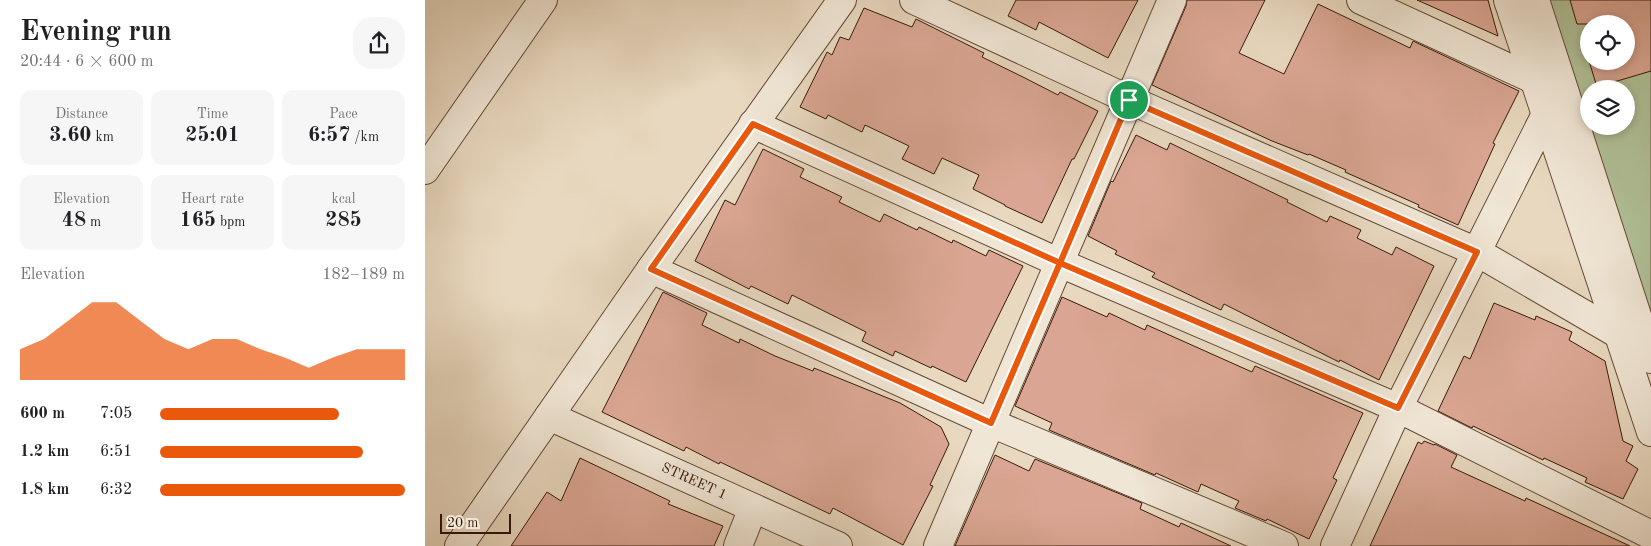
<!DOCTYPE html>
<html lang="en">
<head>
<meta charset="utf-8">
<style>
  body { margin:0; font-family:"Old Standard TT",serif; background:#f6f6f6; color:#202124; height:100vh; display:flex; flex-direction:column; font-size:19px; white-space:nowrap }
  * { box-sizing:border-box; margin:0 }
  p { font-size:16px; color:#757577 }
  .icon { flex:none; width:28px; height:28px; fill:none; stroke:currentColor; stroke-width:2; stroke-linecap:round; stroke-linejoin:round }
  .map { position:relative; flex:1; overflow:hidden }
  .details { display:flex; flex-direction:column; background:#fff; width:425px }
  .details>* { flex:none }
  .controls { position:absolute; left:1155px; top:15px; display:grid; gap:10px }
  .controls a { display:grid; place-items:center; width:55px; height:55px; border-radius:50%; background:#fff; box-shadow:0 2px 8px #0003; font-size:25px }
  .scale { position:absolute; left:15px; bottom:12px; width:71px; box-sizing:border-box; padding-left:5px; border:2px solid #391a09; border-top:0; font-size:14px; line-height:18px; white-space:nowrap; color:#391a09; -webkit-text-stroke:4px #f0e6d5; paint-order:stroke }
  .pin { position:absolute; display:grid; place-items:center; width:42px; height:42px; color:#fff; margin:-21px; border:2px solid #fff; border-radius:50%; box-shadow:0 1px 5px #0007 }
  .round { display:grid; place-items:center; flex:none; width:52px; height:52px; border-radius:20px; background:#f6f6f6 }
  .summary { display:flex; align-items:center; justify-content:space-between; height:85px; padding:0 20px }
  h1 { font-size:28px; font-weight:700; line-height:38px }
  .stats { display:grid; grid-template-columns:repeat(3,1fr); gap:8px; height:85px; padding:5px 20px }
  .stats div { display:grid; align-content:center; border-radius:12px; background:#f6f6f6; text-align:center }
  .stats b { font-size:21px; font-weight:700 }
  .stats small { font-size:14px; font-weight:400 }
  .stats p { font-size:14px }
  .chart { height:140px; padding:10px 20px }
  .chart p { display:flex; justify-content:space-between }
  .chart svg { width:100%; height:90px; margin-top:5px; fill:#ea580c; opacity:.7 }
  ul { padding:0 20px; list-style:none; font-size:16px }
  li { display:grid; grid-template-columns:80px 60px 1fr; align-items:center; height:38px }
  li i { height:12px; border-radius:6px; background:#ea580c }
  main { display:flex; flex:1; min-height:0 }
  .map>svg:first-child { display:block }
</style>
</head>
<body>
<main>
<section class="details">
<div class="summary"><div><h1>Evening run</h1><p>20:44 · 6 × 600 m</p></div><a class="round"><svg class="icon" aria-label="share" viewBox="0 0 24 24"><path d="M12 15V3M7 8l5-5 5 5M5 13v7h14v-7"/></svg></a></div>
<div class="stats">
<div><p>Distance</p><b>3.60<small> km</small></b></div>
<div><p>Time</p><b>25:01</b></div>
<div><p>Pace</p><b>6:57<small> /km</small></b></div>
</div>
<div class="stats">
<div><p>Elevation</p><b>48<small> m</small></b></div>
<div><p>Heart rate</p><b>165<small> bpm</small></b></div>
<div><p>kcal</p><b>285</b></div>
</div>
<div class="chart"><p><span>Elevation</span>182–189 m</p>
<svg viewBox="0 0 160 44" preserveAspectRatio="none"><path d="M0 44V29L10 24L20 15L30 6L40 6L50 15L60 24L70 29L80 24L90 24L100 29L110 33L120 38L130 33L140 29L150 29L160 29V44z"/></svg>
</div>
<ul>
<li><b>600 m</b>7:05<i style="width:73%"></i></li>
<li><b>1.2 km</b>6:51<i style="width:83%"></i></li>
<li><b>1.8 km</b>6:32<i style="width:100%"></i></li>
</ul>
</section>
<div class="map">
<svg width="1226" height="546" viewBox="0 0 1226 546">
  <rect width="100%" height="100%" fill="#e8d8bf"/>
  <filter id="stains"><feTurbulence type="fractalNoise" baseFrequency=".004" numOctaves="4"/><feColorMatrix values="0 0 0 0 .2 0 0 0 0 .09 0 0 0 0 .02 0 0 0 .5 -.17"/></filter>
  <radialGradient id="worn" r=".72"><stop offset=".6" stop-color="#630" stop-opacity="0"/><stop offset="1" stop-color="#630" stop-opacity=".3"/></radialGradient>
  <path fill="#b0c097" stroke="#746d50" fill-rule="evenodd" d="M 1111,0 L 1226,0 L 1226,360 ZM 1164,24 L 1201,24 L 1201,61 L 1164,61 ZM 1164,89 L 1201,89 L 1201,126 L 1164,126 Z"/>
  <path fill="#daa693" stroke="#391a09" d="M 591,0 L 713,0 L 683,58 L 614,22 L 611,30 L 583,16 Z
    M 762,0 L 840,0 L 814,53 L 859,74 L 893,4 L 985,48 L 988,41 L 1094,91 L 1068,143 L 1070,144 L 1033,225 L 993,207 L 994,205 L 920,172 L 921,170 L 884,154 L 883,155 L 847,141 L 727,85 L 761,6 Z
    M 992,0 L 1063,0 L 1073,36 Z
    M 1145,0 L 1226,0 L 1226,71 L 1172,87 L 1164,61 L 1201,61 L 1201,24 L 1152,24 Z
    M 439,8 L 487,27 L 491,19 L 559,53 L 557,57 L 598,77 L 633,95 L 635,92 L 673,111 L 649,159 L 647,159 L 617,223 L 580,206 L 580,205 L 548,189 L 554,175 L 517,158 L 509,174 L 477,159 L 484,146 L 440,125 L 437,132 L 403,115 L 401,119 L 375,107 L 402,52 L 407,55 L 415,37 L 424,40 Z
    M 711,135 L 742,150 L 745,143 L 863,200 L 862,202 L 902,222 L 905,216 L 936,230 L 932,238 L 967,255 L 971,247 L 1009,266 L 954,380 L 915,360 L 914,362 L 799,304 L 796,310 L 727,277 L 730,273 L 690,254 L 692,251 L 663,236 L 686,181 L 688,182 Z
    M 338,149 L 379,169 L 375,177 L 417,197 L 414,202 L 455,222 L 459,214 L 492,230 L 494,227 L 527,243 L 528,240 L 561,256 L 564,250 L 598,266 L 541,382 L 507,366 L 506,368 L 470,351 L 468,356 L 437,341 L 441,332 L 367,295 L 363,304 L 326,286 L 324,289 L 270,261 L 300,200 L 310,205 Z
    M 238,292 L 282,313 L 277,325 L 314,343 L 315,339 L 350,356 L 388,371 L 389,368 L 475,403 L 516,427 L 524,444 L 505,485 L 508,486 L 478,545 L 408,508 L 405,514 L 295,462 L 294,464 L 261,447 L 259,451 L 177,412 Z
    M 637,297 L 682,317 L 684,313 L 720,330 L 722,325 L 827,372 L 830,366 L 938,413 L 908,478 L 912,480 L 884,539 L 842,519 L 841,521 L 810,508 L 814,501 L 776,484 L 773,492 L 731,473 L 730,475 L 624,430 L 627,423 L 590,406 Z
    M 1069,303 L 1110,320 L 1111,316 L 1147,332 L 1144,340 L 1180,361 L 1198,441 L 1208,446 L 1201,461 L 1213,469 L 1198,499 L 1160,482 L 1162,478 L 1119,458 L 1118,460 L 1048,426 L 1047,428 L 1013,411 L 1039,356 L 1045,359 Z
    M 999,441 L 1009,445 L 1010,444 L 1032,455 L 1026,467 L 1100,501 L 1101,498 L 1205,546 L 945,546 L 993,442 L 997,444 Z
    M 570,455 L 604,471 L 610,459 L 717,503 L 715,509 L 754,527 L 756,523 L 806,546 L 530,546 Z
    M 155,458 L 245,501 L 243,504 L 298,526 L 289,546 L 86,546 L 122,492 L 136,501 Z"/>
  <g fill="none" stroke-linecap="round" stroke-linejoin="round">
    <defs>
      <g id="minor">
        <path d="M 489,0 L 705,100 L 1052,252 L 1193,334"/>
        <path d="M 936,0 L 1108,79"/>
        <path d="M 1083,0 L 1226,432"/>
        <path d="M 1110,0 L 1226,359"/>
        <path d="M 328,124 L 635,263 L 973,408 L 1226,535"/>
        <path d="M 0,170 L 118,0"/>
        <path d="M 226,269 L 566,423 L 859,546"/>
        <path id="s1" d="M 124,416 L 413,546"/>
        <path d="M 34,546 L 226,269 L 417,0"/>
        <path d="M 313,546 L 328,508"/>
        <path d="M 513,546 L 747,0"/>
        <path d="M 910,546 L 973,408 L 1120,116"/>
      </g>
    </defs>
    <use href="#minor" stroke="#654a36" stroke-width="30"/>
    <use href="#minor" stroke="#f0e6d5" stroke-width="28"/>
  </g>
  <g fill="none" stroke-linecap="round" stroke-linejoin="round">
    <defs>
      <path id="route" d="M 704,100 L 635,263 L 328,124 L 226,269 L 566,423 L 635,263 L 973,408 L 1052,252 L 704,100"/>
    </defs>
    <use href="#route" stroke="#fff" stroke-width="10"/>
    <use href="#route" stroke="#ea580c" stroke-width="6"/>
  </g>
  <g text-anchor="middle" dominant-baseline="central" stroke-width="5" stroke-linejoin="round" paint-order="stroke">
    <g font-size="14" fill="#391a09" stroke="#f0e6d5">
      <text stroke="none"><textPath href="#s1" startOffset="159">STREET 1</textPath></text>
    </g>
  </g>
  <rect width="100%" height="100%" filter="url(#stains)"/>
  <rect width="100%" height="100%" fill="url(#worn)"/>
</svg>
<div class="controls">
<a><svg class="icon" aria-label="locate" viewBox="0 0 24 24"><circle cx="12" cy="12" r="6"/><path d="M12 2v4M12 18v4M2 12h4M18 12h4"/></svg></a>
<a><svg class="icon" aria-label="layers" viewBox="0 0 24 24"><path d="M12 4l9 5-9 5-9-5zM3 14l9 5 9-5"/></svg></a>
</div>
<div class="scale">20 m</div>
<div class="pin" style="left:704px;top:100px;background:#1e9e55"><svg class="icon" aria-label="arrive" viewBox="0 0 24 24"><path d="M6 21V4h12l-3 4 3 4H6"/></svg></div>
</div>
</main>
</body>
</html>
